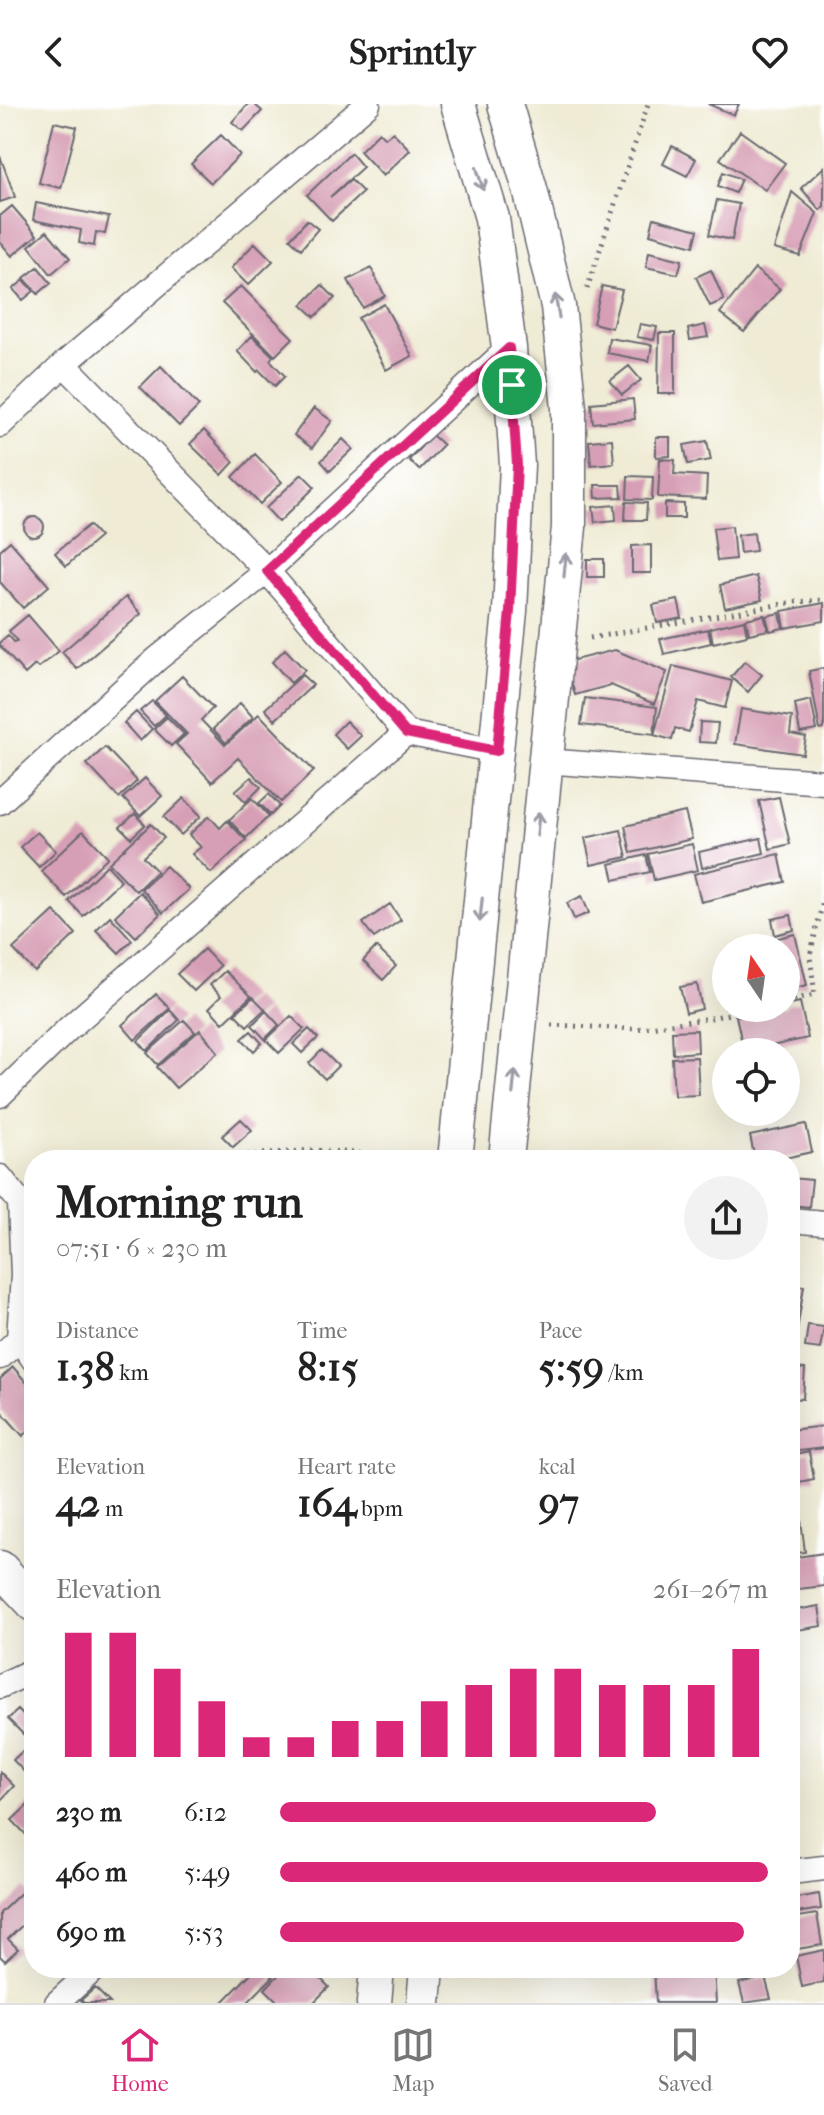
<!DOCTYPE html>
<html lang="en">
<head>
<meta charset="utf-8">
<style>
  body { margin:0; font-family:"IM FELL French Canon",serif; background:#f2f2f2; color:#222; height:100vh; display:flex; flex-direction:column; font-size:30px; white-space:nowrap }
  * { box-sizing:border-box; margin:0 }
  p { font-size:26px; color:#767676 }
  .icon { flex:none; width:44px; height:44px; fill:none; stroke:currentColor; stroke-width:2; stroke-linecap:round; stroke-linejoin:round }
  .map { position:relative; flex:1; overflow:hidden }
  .sheet { position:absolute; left:24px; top:1046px; width:776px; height:828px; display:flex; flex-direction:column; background:#fff; border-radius:32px; box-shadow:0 8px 32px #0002 }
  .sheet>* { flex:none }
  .needle { width:52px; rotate:347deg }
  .tools { position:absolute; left:712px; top:830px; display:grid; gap:16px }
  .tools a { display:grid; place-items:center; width:88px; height:88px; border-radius:50%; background:#fff; box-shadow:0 8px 32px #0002; font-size:40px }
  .pin { position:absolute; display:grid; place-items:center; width:68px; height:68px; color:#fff; margin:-34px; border:4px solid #fff; border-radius:50%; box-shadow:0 2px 8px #0007 }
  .round { display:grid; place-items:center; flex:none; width:84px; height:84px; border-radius:42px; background:#f2f2f2 }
  .summary { display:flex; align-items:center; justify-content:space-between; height:136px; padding:0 32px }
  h1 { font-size:44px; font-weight:700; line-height:60px }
  .metrics { display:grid; grid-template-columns:repeat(3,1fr); gap:12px; height:136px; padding:8px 32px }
  .metrics div { display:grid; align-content:center }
  .metrics b { font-size:40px; font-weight:700 }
  .metrics small { font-size:22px; font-weight:400 }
  .metrics p { font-size:22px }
  .chart { height:224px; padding:16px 32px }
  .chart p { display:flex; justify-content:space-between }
  .chart svg { width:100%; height:144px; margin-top:8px; stroke:#db2777; stroke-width:6 }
  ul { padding:0 32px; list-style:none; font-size:26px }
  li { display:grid; grid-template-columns:128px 96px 1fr; align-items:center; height:60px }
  li i { height:20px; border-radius:10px; background:#db2777 }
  header { display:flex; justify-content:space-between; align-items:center; height:104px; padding:0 32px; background:#fff; font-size:36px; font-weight:700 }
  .menu { display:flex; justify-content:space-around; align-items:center; height:112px; border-top:2px solid #e0e0e0; background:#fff; font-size:22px; color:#767676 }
  .menu a { display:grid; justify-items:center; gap:4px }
  .menu .current { color:#db2777 }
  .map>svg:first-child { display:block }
</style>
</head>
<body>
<header><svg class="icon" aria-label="back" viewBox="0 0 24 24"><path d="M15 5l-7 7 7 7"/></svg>Sprintly<svg class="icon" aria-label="heart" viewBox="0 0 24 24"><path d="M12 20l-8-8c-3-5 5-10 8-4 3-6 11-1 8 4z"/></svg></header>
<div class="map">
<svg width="824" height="1899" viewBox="0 0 824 1899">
  <rect width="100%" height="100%" fill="#fff"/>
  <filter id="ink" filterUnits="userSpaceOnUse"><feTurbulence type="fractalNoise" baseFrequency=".0125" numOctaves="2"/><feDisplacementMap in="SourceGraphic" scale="16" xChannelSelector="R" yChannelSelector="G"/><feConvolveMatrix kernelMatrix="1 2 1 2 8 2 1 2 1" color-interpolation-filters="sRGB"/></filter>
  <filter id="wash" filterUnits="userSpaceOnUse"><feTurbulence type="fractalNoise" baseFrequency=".006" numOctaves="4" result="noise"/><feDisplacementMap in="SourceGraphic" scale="32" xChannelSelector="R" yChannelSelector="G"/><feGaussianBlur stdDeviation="1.8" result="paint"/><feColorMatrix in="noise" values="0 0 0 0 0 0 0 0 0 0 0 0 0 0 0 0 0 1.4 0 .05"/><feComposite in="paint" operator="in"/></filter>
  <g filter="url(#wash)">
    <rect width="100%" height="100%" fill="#efebd4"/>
    <g id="blocks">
      <path fill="#d79fb5" d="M 248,0 L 254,0 L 262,7 L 243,27 L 232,18 Z
        M 708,0 L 739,0 L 734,11 Z
        M 54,18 L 77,23 L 61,84 L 39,79 Z
        M 740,27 L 785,59 L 765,86 L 720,55 Z
        M 379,28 L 385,34 L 393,28 L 410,46 L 383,72 L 360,47 Z
        M 221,31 L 240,51 L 211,79 L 191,60 Z
        M 672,42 L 696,55 L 687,72 L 663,60 Z
        M 351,49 L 363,63 L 330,93 L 351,76 L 363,88 L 332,117 L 307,91 Z
        M 0,52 L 15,93 L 0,98 Z
        M 824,63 L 824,102 L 820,106 L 801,84 Z
        M 723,68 L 741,75 L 735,89 L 718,82 Z
        M 792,88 L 817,109 L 800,152 L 774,145 Z
        M 717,96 L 739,100 L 732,136 L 709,131 Z
        M 36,99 L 109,113 L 105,130 L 96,128 L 94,142 L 79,139 L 81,126 L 33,116 Z
        M 12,102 L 37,131 L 12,152 L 0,138 L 0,112 Z
        M 654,114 L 698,126 L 694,142 L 650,130 Z
        M 307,116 L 318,125 L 301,145 L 290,135 Z
        M 47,127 L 70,154 L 51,170 L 29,142 Z
        M 255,139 L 273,157 L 248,181 L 231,164 Z
        M 649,148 L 682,156 L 678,170 L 646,163 Z
        M 38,163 L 51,179 L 38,190 L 24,174 Z
        M 371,164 L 385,192 L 363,204 L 348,176 Z
        M 755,165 L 780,185 L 744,228 L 720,209 Z
        M 711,166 L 724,196 L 710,202 L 696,173 Z
        M 24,176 L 34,187 L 23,196 L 13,185 Z
        M 322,181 L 335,194 L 315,213 L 302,201 Z
        M 241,182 L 293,234 L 275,252 L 222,199 Z
        M 602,182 L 622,186 L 612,224 L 593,219 Z
        M 384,200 L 412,252 L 386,266 L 358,214 Z
        M 640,220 L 657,223 L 654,236 L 637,233 Z
        M 705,221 L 708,233 L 690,236 L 688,225 Z
        M 659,229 L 675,229 L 675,290 L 658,290 Z
        M 252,232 L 273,252 L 270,256 L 285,272 L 275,282 L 259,266 L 257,268 L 237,247 Z
        M 609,234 L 652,241 L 649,257 L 607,249 Z
        M 161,262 L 199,302 L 179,322 L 140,283 Z
        M 629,262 L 641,276 L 622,291 L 610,277 Z
        M 633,295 L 635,315 L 593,319 L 591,299 Z
        M 314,304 L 332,317 L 312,344 L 294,331 Z
        M 204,326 L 234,358 L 222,371 L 190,340 Z
        M 432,331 L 443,341 L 419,366 L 409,356 Z
        M 656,333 L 670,333 L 670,352 L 656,353 Z
        M 343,335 L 353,345 L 330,367 L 321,357 Z
        M 612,335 L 614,359 L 591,361 L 589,337 Z
        M 707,337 L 711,356 L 688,360 L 684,341 Z
        M 255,350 L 282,378 L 260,400 L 233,373 Z
        M 660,355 L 675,356 L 674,370 L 707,372 L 706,395 L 658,393 Z
        M 302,370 L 315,383 L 279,418 L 266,404 Z
        M 628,372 L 653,373 L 652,396 L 627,395 Z
        M 595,381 L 621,381 L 622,393 L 596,394 Z
        M 626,398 L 647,399 L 646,416 L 625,416 Z
        M 665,399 L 684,400 L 684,414 L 665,414 Z
        M 615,401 L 616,416 L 595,418 L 593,403 Z
        M24 423a10 10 0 1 1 20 0a10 10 0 1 1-20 0Z
        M 89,421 L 100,433 L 66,462 L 55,449 Z
        M 732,422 L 735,455 L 717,457 L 713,424 Z
        M 754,429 L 756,447 L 740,449 L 738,431 Z
        M 10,437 L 49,482 L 23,504 L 0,478 L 0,446 Z
        M 651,441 L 651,469 L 632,469 L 632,442 Z
        M 587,455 L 604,455 L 604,473 L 587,473 Z
        M 756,472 L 762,496 L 725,504 L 720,481 Z
        M 126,493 L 141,510 L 77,565 L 62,548 Z
        M 678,496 L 682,514 L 657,519 L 653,501 Z
        M 824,499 L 824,517 L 785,524 L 782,507 Z
        M 780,509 L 783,524 L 770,527 L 766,512 Z
        M 28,511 L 59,547 L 38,564 L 35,561 L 25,570 L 0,542 L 0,538 L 8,531 L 14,538 L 17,537 L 9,527 Z
        M 764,511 L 768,526 L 749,530 L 746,515 Z
        M 744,516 L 747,531 L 713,539 L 710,524 Z
        M 708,525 L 711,539 L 664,550 L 660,535 Z
        M 285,545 L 305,566 L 291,579 L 272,558 Z
        M 615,546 L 667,568 L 654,600 L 611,581 L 575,591 L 566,558 Z
        M 745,557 L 762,571 L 748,588 L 731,573 Z
        M 673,562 L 732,577 L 725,604 L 698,597 L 689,628 L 675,624 L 672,636 L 654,631 Z
        M 824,564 L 824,625 L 820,626 L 809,567 Z
        M 302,571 L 313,581 L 275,616 L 265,605 Z
        M 182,572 L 213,604 L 201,616 L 225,641 L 259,610 L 314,667 L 281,698 L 238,654 L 212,678 L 176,640 L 187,630 L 155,597 Z
        M 585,594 L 657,603 L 654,630 L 581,621 Z
        M 811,596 L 817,626 L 800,629 L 795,600 Z
        M 152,597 L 166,611 L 154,622 L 140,607 Z
        M 240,599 L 253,613 L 226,639 L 213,625 Z
        M 741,605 L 792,613 L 790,630 L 806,633 L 803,650 L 735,640 Z
        M 136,608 L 152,625 L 140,637 L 124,619 Z
        M 167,613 L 184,630 L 171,642 L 154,625 Z
        M 346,617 L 361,632 L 347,645 L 333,630 Z
        M 700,618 L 718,619 L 716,639 L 699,638 Z
        M 105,643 L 137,677 L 119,694 L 87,660 Z
        M 251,673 L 261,683 L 246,698 L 235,687 Z
        M 145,674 L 162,692 L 140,712 L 123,694 Z
        M 269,690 L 280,702 L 271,711 L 259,699 Z
        M 779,693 L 790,740 L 770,745 L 759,697 Z
        M 184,694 L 201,712 L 181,731 L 164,713 Z
        M 252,694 L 269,712 L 246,734 L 229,716 Z
        M 685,708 L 692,735 L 631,749 L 625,722 Z
        M 135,710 L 145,721 L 131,734 L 120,723 Z
        M 209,712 L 220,724 L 227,717 L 246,736 L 211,769 L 192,750 L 201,743 L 189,731 Z
        M 151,720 L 164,734 L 143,753 L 157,767 L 136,787 L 109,759 Z
        M 621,726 L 627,753 L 591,761 L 585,734 Z
        M 83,727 L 108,753 L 66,793 L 41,767 Z
        M 37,728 L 56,747 L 39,763 L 20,743 Z
        M 761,734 L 764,749 L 702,764 L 699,748 Z
        M 692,740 L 698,766 L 654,776 L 648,750 Z
        M 779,750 L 785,778 L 701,798 L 694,770 Z
        M 646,751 L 650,768 L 614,776 L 610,760 Z
        M 107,761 L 121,776 L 83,812 L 69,797 Z
        M 166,762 L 189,785 L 163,809 L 141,785 Z
        M 140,788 L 160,810 L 136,833 L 115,812 Z
        M 582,792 L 589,809 L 574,815 L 567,799 Z
        M 390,800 L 401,816 L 374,834 L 363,819 Z
        M 54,807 L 76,830 L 35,868 L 13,845 Z
        M 791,811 L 794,826 L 775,831 L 772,815 Z
        M 110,812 L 132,836 L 119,849 L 96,826 Z
        M 795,830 L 807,881 L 786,886 L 786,844 L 781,844 L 778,834 Z
        M 376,843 L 396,862 L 383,876 L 363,857 Z
        M 204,845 L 220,862 L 194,887 L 177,870 Z
        M 225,867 L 251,892 L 223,919 L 209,904 L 221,892 L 210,881 Z
        M 697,880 L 702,905 L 686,909 L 680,883 Z
        M 156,890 L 170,904 L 135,936 L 122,921 Z
        M 253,893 L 265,905 L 247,922 L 235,910 Z
        M 800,898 L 808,934 L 744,948 L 736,912 L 786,904 L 786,901 Z
        M 170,906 L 179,916 L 147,947 L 138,937 Z
        M 266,907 L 279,921 L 265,935 L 252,921 Z
        M 291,912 L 304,925 L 279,949 L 266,936 Z
        M 184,916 L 195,928 L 158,961 L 147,949 Z
        M 309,925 L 318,934 L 302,949 L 293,940 Z
        M 200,926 L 218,948 L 176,984 L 157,963 Z
        M 697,926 L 698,948 L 673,950 L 672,927 Z
        M 251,927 L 262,939 L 254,947 L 242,935 Z
        M 322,946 L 338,962 L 325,975 L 309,959 Z
        M 697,953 L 699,991 L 674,992 L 672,954 Z
        M 241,1015 L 252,1026 L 233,1043 L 222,1032 Z
        M 806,1020 L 812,1048 L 776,1056 L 755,1056 L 750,1032 Z
        M 790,1074 L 812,1076 L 809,1103 L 790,1101 Z
        M 790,1180 L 804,1182 L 795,1239 L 790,1238 Z
        M 808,1221 L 824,1223 L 820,1245 L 805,1243 Z
        M 13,1263 L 34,1287 L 34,1322 L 23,1332 L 0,1306 L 0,1275 Z
        M 790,1264 L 805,1265 L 803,1295 L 790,1294 Z
        M 824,1322 L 824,1344 L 790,1348 L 790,1326 Z
        M 809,1348 L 814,1375 L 794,1379 L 790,1352 Z
        M 801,1416 L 805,1448 L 790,1450 L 790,1418 Z
        M 824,1449 L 824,1482 L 790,1486 L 790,1454 Z
        M 819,1502 L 822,1522 L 790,1527 L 790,1507 Z
        M 18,1606 L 34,1622 L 34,1641 L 8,1615 Z
        M 29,1641 L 34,1646 L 34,1672 L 31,1675 L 13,1656 Z
        M 0,1668 L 14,1682 L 0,1697 Z
        M 28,1701 L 34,1708 L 34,1739 L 12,1716 Z
        M 26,1784 L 34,1793 L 34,1810 L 8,1835 L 18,1845 L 5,1857 L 0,1852 L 0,1809 Z
        M 819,1790 L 821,1805 L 790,1810 L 790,1795 Z
        M 817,1810 L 822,1841 L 797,1845 L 792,1814 Z
        M 824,1846 L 824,1878 L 802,1883 L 796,1852 Z
        M 256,1864 L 264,1864 L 273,1873 L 247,1899 L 222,1899 Z
        M 285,1864 L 310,1864 L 329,1883 L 313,1899 L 279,1899 L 265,1885 Z
        M 654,1864 L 714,1864 L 716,1899 L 656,1899 Z
        M 765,1873 L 771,1895 L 744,1899 L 739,1879 Z
        M 95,1884 L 110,1899 L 84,1899 L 81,1896 Z"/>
    </g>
  </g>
  <g filter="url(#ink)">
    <use href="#blocks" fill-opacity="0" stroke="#6a6871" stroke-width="2"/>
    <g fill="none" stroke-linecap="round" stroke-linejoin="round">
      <defs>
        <path id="street" d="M 64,260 L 267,467 L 406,629 L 497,647
          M 0,321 L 64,260 L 368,0
          M 544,657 L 824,678
          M 0,698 L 157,555 L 267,467 L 509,244
          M 0,991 L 68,925 L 406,629
          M 0,1073 L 20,1098 L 23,1171 L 19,1235 L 34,1256
          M 790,1116 L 824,1119
          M 0,1253 L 19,1235
          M 0,1582 L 34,1566
          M 790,1768 L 824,1764
          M 57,1899 L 95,1864"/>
        <path id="secondary" d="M 505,0 L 530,85 L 558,202 L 569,304 L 569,423 L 506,1056
          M 455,1056 L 510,507 L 517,361 L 509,244 L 492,114 L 458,0
          M 0,1464 L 34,1500
          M 374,1899 L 377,1864
          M 424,1899 L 427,1864"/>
      </defs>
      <use href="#street" stroke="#6a6871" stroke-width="27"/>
      <use href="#secondary" stroke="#6a6871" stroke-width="37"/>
      <path stroke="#6a6871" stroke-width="5" stroke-dasharray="2 6" stroke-linecap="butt" d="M 587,185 L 648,0
        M 590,534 L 794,498 L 824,496
        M 786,897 L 815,891 L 810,852 L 824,793
        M 551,921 L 636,925 L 711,914 L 756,904
        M 216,1056 L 221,1053 L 313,1046 L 426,1054"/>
      <use href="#street" stroke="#fff" stroke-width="24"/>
      <use href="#secondary" stroke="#fff" stroke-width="34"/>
    </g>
    <defs><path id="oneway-shaft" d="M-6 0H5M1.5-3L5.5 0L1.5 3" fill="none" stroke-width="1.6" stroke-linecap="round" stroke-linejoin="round" transform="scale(2)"/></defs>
    <g stroke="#9c9ca7">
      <use href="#oneway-shaft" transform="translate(480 75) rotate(73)"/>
      <use href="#oneway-shaft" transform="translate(557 202) rotate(-100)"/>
      <use href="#oneway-shaft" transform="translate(565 461) rotate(-85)"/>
      <use href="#oneway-shaft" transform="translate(538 720) rotate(-85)"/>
      <use href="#oneway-shaft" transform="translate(481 806) rotate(96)"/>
      <use href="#oneway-shaft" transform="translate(514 978) rotate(-84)"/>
    </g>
  </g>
  <g fill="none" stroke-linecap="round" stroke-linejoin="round" filter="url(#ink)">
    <defs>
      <path id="route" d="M 509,244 L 517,361 L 510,507 L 497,647 L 406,629 L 267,467 Z"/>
    </defs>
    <use href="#route" stroke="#fff" stroke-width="16"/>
    <use href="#route" stroke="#db2777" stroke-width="10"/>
  </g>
</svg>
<div class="tools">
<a><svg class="needle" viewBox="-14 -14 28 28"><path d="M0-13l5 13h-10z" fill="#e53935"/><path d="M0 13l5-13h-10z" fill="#767676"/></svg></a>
<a><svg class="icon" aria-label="locate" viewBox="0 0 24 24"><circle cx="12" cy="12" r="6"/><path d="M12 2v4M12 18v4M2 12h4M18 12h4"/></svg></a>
</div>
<div class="pin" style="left:512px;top:281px;background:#1e9e55"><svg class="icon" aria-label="arrive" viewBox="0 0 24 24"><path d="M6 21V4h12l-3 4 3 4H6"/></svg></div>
<section class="sheet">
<div class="summary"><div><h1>Morning run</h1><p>07:51 · 6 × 230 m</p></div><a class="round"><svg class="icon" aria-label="share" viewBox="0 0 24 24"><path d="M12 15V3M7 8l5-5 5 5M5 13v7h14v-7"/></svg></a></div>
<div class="metrics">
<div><p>Distance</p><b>1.38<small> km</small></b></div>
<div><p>Time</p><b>8:15</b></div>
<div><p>Pace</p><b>5:59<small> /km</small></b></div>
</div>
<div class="metrics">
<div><p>Elevation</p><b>42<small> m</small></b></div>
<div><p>Heart rate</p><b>164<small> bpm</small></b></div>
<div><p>kcal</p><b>97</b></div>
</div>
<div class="chart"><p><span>Elevation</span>261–267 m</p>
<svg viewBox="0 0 160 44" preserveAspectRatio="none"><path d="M5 44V6M15 44V6M25 44V17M35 44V27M45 44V38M55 44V38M65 44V33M75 44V33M85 44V27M95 44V22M105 44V17M115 44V17M125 44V22M135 44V22M145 44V22M155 44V11"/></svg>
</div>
<ul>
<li><b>230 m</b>6:12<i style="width:77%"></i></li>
<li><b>460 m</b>5:49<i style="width:100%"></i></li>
<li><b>690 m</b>5:53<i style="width:95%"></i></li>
</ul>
</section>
</div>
<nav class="menu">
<a class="current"><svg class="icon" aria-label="home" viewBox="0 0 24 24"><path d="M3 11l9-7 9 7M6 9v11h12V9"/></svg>Home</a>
<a><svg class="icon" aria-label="map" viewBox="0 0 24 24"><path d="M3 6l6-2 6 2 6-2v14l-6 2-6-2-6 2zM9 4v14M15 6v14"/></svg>Map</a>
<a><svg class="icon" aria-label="saved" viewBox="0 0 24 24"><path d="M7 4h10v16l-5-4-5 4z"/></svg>Saved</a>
</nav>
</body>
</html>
